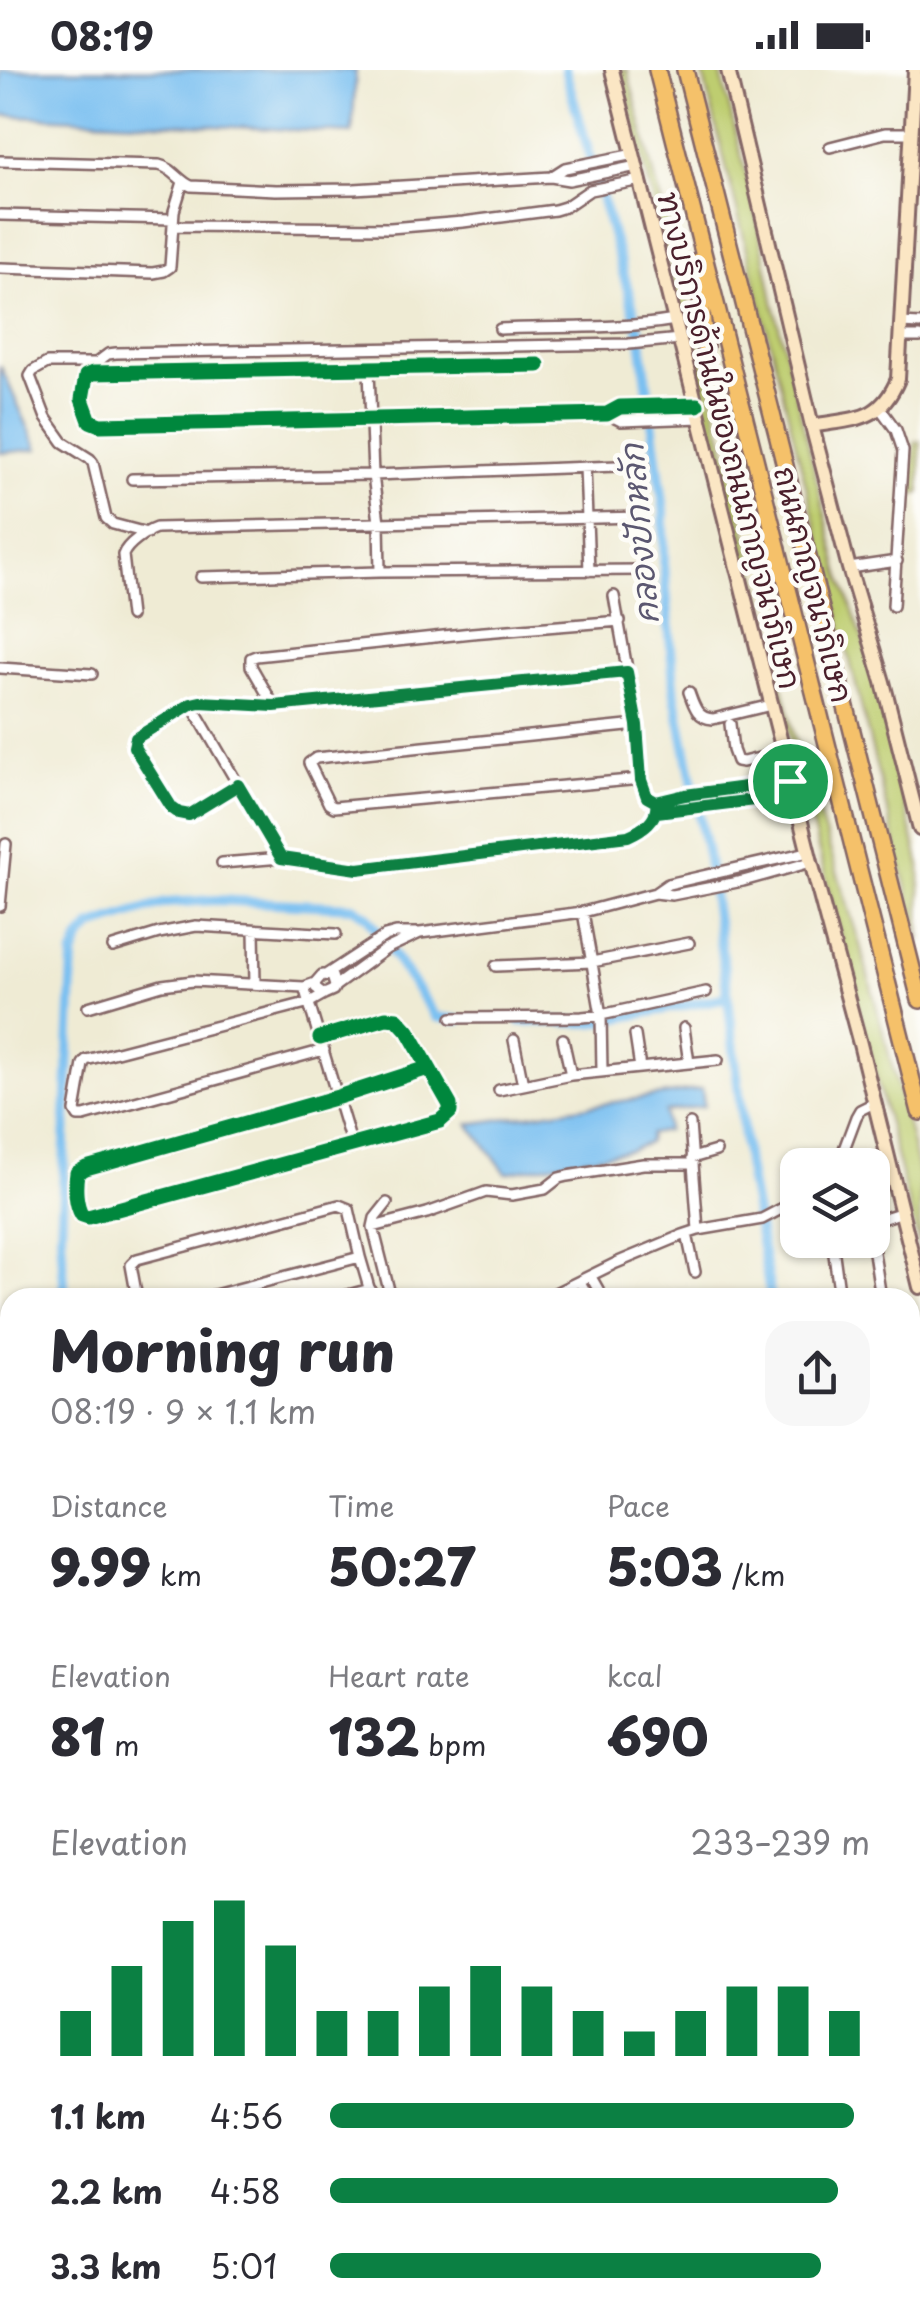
<!DOCTYPE html>
<html lang="en">
<head>
<meta charset="utf-8">
<style>
  body { margin:0; font-family:"Playpen Sans","Playpen Sans Thai",sans-serif; background:#f7f7f7; color:#2b2b33; height:100vh; display:flex; flex-direction:column; font-size:38px; white-space:nowrap }
  * { box-sizing:border-box; margin:0 }
  p { font-size:32px; color:#7c7c81 }
  .icon { flex:none; width:55px; height:55px; fill:none; stroke:currentColor; stroke-width:2; stroke-linecap:round; stroke-linejoin:round }
  .map { position:relative; flex:1; overflow:hidden }
  .side { position:absolute; left:0px; top:1218px; width:920px; height:1038px; display:flex; flex-direction:column; background:#fff; border-radius:30px 30px 0 0; box-shadow:0 2px 8px #0004 }
  .side>* { flex:none }
  .controls { position:absolute; left:780px; top:1078px; display:grid; gap:20px }
  .controls a { display:grid; place-items:center; width:110px; height:110px; border-radius:20px; background:#fff; box-shadow:0 2px 8px #0004; font-size:50px }
  .pin { position:absolute; display:grid; place-items:center; width:85px; height:85px; color:#fff; margin:-42px; border:5px solid #fff; border-radius:50%; box-shadow:0 2px 10px #0007 }
  .round { display:grid; place-items:center; flex:none; width:105px; height:105px; border-radius:30px; background:#f7f7f7 }
  .overview { display:flex; align-items:center; justify-content:space-between; height:170px; padding:0 50px }
  h1 { font-size:55px; font-weight:800; line-height:75px }
  .figures { display:grid; grid-template-columns:repeat(3,1fr); gap:15px; height:170px; padding:10px 50px }
  .figures div { display:grid; align-content:center }
  .figures b { font-size:50px; font-weight:800 }
  .figures small { font-size:28px; font-weight:400 }
  .figures p { font-size:28px }
  .chart { height:280px; padding:20px 50px }
  .chart p { display:flex; justify-content:space-between }
  .chart svg { width:100%; height:180px; margin-top:10px; stroke:#0b8043; stroke-width:6 }
  ul { padding:0 50px; list-style:none; font-size:32px }
  li { display:grid; grid-template-columns:160px 120px 1fr; align-items:center; height:75px }
  li i { height:25px; border-radius:12px; background:#0b8043 }
  .status { display:flex; justify-content:space-between; align-items:center; height:70px; padding:0 50px; background:#fff; direction:ltr }
  .status svg { height:28px; fill:currentColor }
  .map>svg:first-child { display:block }
</style>
</head>
<body>
<div class="status"><b>08:19</b><svg viewBox="0 0 49 12"><path d="M0 12V9h3v3zM5 12V6h3v6zM10 12V3h3v9zM15 12V0h3v12zM26 1h20v11H26zM47 4h2v5h-2z"/></svg></div>
<div class="map">
<svg width="920" height="2254" viewBox="0 0 920 2254">
  <rect width="100%" height="100%" fill="#fdfcf7"/>
  <filter id="ink" filterUnits="userSpaceOnUse"><feTurbulence type="fractalNoise" baseFrequency=".01" numOctaves="2"/><feDisplacementMap in="SourceGraphic" scale="20" xChannelSelector="R" yChannelSelector="G"/><feConvolveMatrix kernelMatrix="1 2 1 2 8 2 1 2 1" color-interpolation-filters="sRGB"/></filter>
  <filter id="wash" filterUnits="userSpaceOnUse"><feTurbulence type="fractalNoise" baseFrequency=".0048" numOctaves="4" result="noise"/><feDisplacementMap in="SourceGraphic" scale="40" xChannelSelector="R" yChannelSelector="G"/><feGaussianBlur stdDeviation="2.25" result="paint"/><feColorMatrix in="noise" values="0 0 0 0 0 0 0 0 0 0 0 0 0 0 0 0 0 1.4 0 .05"/><feComposite in="paint" operator="in"/></filter>
  <g filter="url(#wash)">
    <rect width="100%" height="100%" fill="#efebd4"/>
    <path fill="#becd6f" stroke="#84764d" stroke-width="2.5" d="M 620,0 L 627,0 L 731,400 L 794,664 L 861,878 L 900,1026 L 920,1108 L 920,1179 Z
      M 702,0 L 720,0 L 757,148 L 773,231 L 839,501 L 868,584 L 920,796 L 920,871 Z
      M 920,371 L 920,423 L 910,425 L 915,372 Z"/>
    <path fill="#7ac0f1" stroke="#62708e" stroke-width="2.5" d="M 0,0 L 356,0 L 352,63 L 0,45 Z
      M 0,295 L 38,379 L 0,383 Z
      M 702,1019 L 704,1036 L 665,1042 L 667,1061 L 650,1064 L 648,1073 L 631,1080 L 506,1103 L 469,1054 Z"/>
    <g fill="none" stroke-linecap="round" stroke-linejoin="round">
      <path stroke="#7ac0f1" stroke-width="10" d="M 565,0 L 640,262 L 664,440 L 664,495 L 675,626 L 708,789 L 728,927 L 747,1094 L 771,1228
        M 520,951 L 591,953 L 728,927
        M 65,1228 L 61,1166 L 73,886 L 80,869 L 92,856 L 166,833 L 216,830 L 353,837 L 367,846 L 436,947 L 458,950
        M 910,1316 L 920,1316
        M 0,1466 L 10,1467
        M 910,1908 L 920,1911
        M 105,2245 L 106,2254"/>
    </g>
  </g>
  <g filter="url(#ink)">
    <g fill="none" stroke-linecap="round" stroke-linejoin="round">
      <defs>
        <path id="street" d="M 830,77 L 885,63 L 911,63
          M 0,91 L 159,95 C 173,98 179,111 191,116 L 276,120 L 354,119 L 551,107 L 569,110 L 637,96
          M 551,107 L 565,98 L 634,84
          M 0,145 L 173,149
          M 173,156 L 390,158 L 463,152 L 555,140 L 565,137 L 590,120 L 641,110
          M 0,198 L 153,203 L 164,201 L 170,197 L 174,141 L 183,112
          M 901,253 L 920,254
          M 500,259 C 559,256 617,260 675,250
          M 900,267 L 920,267
          M 538,295 L 93,303 L 86,306 L 82,329 L 90,351 L 100,355 L 607,344 L 620,337 L 697,335
          M 369,300 L 373,405 L 379,452 L 380,502 L 645,500
          M 880,338 L 896,360 L 903,381 L 893,536
          M 607,344 L 621,351 L 701,348
          M 585,397 L 589,501
          M 132,409 L 373,405 L 644,395
          M 147,463 L 113,454 L 106,448 L 93,393 L 90,389 L 63,372 L 46,348 L 30,306 L 33,301 L 47,293 L 96,293 L 108,284 L 116,283 L 629,274 L 680,269
          M 849,498 L 897,491
          M 201,507 L 380,502
          M 614,526 L 637,655 L 641,709 L 647,727 L 656,732
          M 130,546 L 123,485 C 127,474 145,462 156,458 L 641,447
          M 0,598 L 92,604
          M 689,622 C 694,636 697,648 713,649 L 771,635
          M 191,634 L 281,788 L 358,799 L 628,766 C 642,760 659,749 656,732
          M 274,636 L 251,596 L 251,588 L 256,586 L 472,563 L 620,551
          M 730,654 L 733,680 L 737,691 L 743,692 L 784,682
          M 637,655 L 316,688 L 309,693 L 329,734 L 334,737 L 641,709
          M 239,715 L 189,745 L 179,743 L 172,738 L 134,677 L 136,668 L 185,638 L 200,633 L 274,636 L 627,602
          M 656,732 L 685,725 L 790,711
          M 657,742 L 794,725
          M 222,793 L 281,788
          M 655,823 L 672,825 L 743,811 L 811,792
          M 0,836 L 6,774
          M 583,842 L 601,945 L 602,1001
          M 254,860 L 255,914
          M 420,863 L 583,842 L 655,823 L 668,814 L 808,782
          M 113,877 L 159,863 L 196,856 L 336,864
          M 496,896 L 592,892 L 689,873
          M 327,904 L 385,866 L 396,863 L 420,863 L 386,879 L 335,916
          M 304,917 L 315,913 L 322,905 L 332,906 L 335,916 L 333,920 L 324,924 L 316,918 L 315,913
          M 324,924 L 310,932 L 86,990 L 83,994 L 75,1041 L 78,1046 L 84,1046 L 324,980
          M 88,937 L 162,915 L 193,911 L 304,917 L 352,1076
          M 452,948 L 582,947 L 601,945 L 706,922
          M 684,958 L 689,993
          M 635,965 L 640,998
          M 320,968 L 386,948 L 397,949 L 408,961 L 450,1035 L 450,1042 L 440,1051 L 88,1147 L 82,1145 C 75,1134 75,1116 77,1103 L 86,1098 L 338,1027 L 428,998
          M 563,969 L 571,1005
          M 514,970 L 523,1015
          M 499,1020 L 571,1005 L 718,990
          M 690,1054 L 698,1160
          M 692,1088 L 716,1081
          M 838,1095 L 856,1047 L 860,1040 L 874,1033
          M 387,1133 L 375,1148 L 373,1157 L 391,1228
          M 872,1155 L 878,1150 L 900,1143
          M 373,1157 L 427,1143 L 486,1122 L 512,1125 L 545,1119 L 559,1108 L 567,1106 L 643,1094 L 693,1094
          M 687,1164 L 695,1202
          M 832,1170 L 840,1228
          M 872,1170 L 881,1228
          M 360,1187 L 372,1228
          M 591,1207 L 603,1228
          M 580,1212 L 589,1228
          M 137,1228 L 131,1195 L 137,1189 L 339,1135 L 349,1139 L 360,1187 L 203,1228
          M 337,1228 L 370,1219
          M 545,1228 L 616,1193 L 683,1165 L 698,1160 L 762,1149 L 798,1130
          M 0,1422 L 10,1422
          M 0,1574 L 10,1575
          M 0,1613 L 10,1611
          M 0,1633 L 10,1633
          M 0,1689 L 10,1689
          M 0,1741 L 10,1741
          M 0,1807 L 10,1807
          M 0,1857 L 10,1858
          M 910,1879 L 920,1877
          M 0,1907 L 10,1907
          M 0,1957 L 10,1957
          M 910,1982 L 920,1982
          M 2,1992 L 3,2072
          M 910,2041 L 920,2043
          M 0,2092 L 10,2092
          M 910,2097 L 920,2100
          M 910,2154 L 919,2156
          M 0,2158 L 3,2158
          M 914,2231 L 920,2233
          M 420,2245 L 420,2248
          M 671,2245 L 718,2254
          M 834,2248 L 855,2254
          M 117,2249 L 334,2249
          M 766,2249 L 793,2254
          M 567,2254 L 568,2245
          M 732,2254 L 735,2245"/>
        <path id="secondary" d="M 612,0 L 811,792 L 860,974 L 920,1217
          M 728,0 L 812,356 L 849,498 L 883,612 L 920,759
          M 812,356 C 854,348 880,353 898,309 L 915,0"/>
        <path id="highway" d="M 657,0 L 920,1042
          M 685,0 L 920,930
          M 698,191 L 705,277"/>
      </defs>
      <use href="#street" stroke="#846666" stroke-width="14"/>
      <use href="#secondary" stroke="#846666" stroke-width="18"/>
      <use href="#highway" stroke="#846666" stroke-width="20"/>
      <use href="#street" stroke="#fff" stroke-width="9"/>
      <use href="#secondary" stroke="#fbe6c4" stroke-width="12"/>
      <use href="#highway" stroke="#f5c16b" stroke-width="15"/>
      <defs>
        <path id="cycleway" d="M 538,295 L 93,303 L 86,306 L 82,329 L 90,351 L 100,355 L 607,344 L 620,337 L 697,335
          M 320,968 L 386,948 L 397,949 L 408,961 L 450,1035 L 450,1042 L 440,1051 L 88,1147 L 82,1145 C 75,1134 75,1116 77,1103 L 86,1098 L 338,1027 L 428,998"/>
      </defs>
      <use href="#cycleway" stroke="#fdfcf7" stroke-width="21"/>
      <use href="#cycleway" stroke="#00873e" stroke-width="15"/>
    </g>
  </g>
  <g fill="none" stroke-linecap="round" stroke-linejoin="round" filter="url(#ink)">
    <defs>
      <path id="route" d="M 790,711 L 685,725 L 656,732 C 659,749 642,760 628,766 L 358,799 L 281,788 L 238,715 L 189,745 L 179,743 L 172,738 L 134,677 L 136,668 L 191,634 L 200,632 L 274,636 L 627,602 L 637,655 L 641,710 L 647,727 L 656,732 L 657,742 L 794,725 L 790,711"/>
    </defs>
    <use href="#route" stroke="#fff" stroke-width="20"/>
    <use href="#route" stroke="#0b8043" stroke-width="12"/>
  </g>
  <g text-anchor="middle" dominant-baseline="central" stroke-width="9" stroke-linejoin="round" paint-order="stroke">
    <g font-size="30" fill="#4a1f2b" stroke="#fdfcf7">
      <text transform="translate(731 370) rotate(76)">ทางบริการด้านในของถนนกาญจนาภิเษก</text>
      <text transform="translate(815 514) rotate(76)">ถนนกาญจนาภิเษก</text>
    </g>
    <g font-size="32" font-style="italic" fill="#5b5770" stroke="#fdfcf7">
      <text transform="translate(638 464) rotate(-95)">คลองปักหลัก</text>
    </g>
  </g>
</svg>
<div class="controls">
<a><svg class="icon" aria-label="layers" viewBox="0 0 24 24"><path d="M12 4l9 5-9 5-9-5zM3 14l9 5 9-5"/></svg></a>
</div>
<div class="pin" style="left:790px;top:711px;background:#1e9e55"><svg class="icon" aria-label="arrive" viewBox="0 0 24 24"><path d="M6 21V4h12l-3 4 3 4H6"/></svg></div>
<section class="side">
<div class="overview"><div><h1>Morning run</h1><p>08:19 · 9 × 1.1 km</p></div><a class="round"><svg class="icon" aria-label="share" viewBox="0 0 24 24"><path d="M12 15V3M7 8l5-5 5 5M5 13v7h14v-7"/></svg></a></div>
<div class="figures">
<div><p>Distance</p><b>9.99<small> km</small></b></div>
<div><p>Time</p><b>50:27</b></div>
<div><p>Pace</p><b>5:03<small> /km</small></b></div>
</div>
<div class="figures">
<div><p>Elevation</p><b>81<small> m</small></b></div>
<div><p>Heart rate</p><b>132<small> bpm</small></b></div>
<div><p>kcal</p><b>690</b></div>
</div>
<div class="chart"><p><span>Elevation</span>233–239 m</p>
<svg viewBox="0 0 160 44" preserveAspectRatio="none"><path d="M5 44V33M15 44V22M25 44V11M35 44V6M45 44V17M55 44V33M65 44V33M75 44V27M85 44V22M95 44V27M105 44V33M115 44V38M125 44V33M135 44V27M145 44V27M155 44V33"/></svg>
</div>
<ul>
<li><b>1.1 km</b>4:56<i style="width:97%"></i></li>
<li><b>2.2 km</b>4:58<i style="width:94%"></i></li>
<li><b>3.3 km</b>5:01<i style="width:91%"></i></li>
</ul>
</section>
</div>
</body>
</html>
